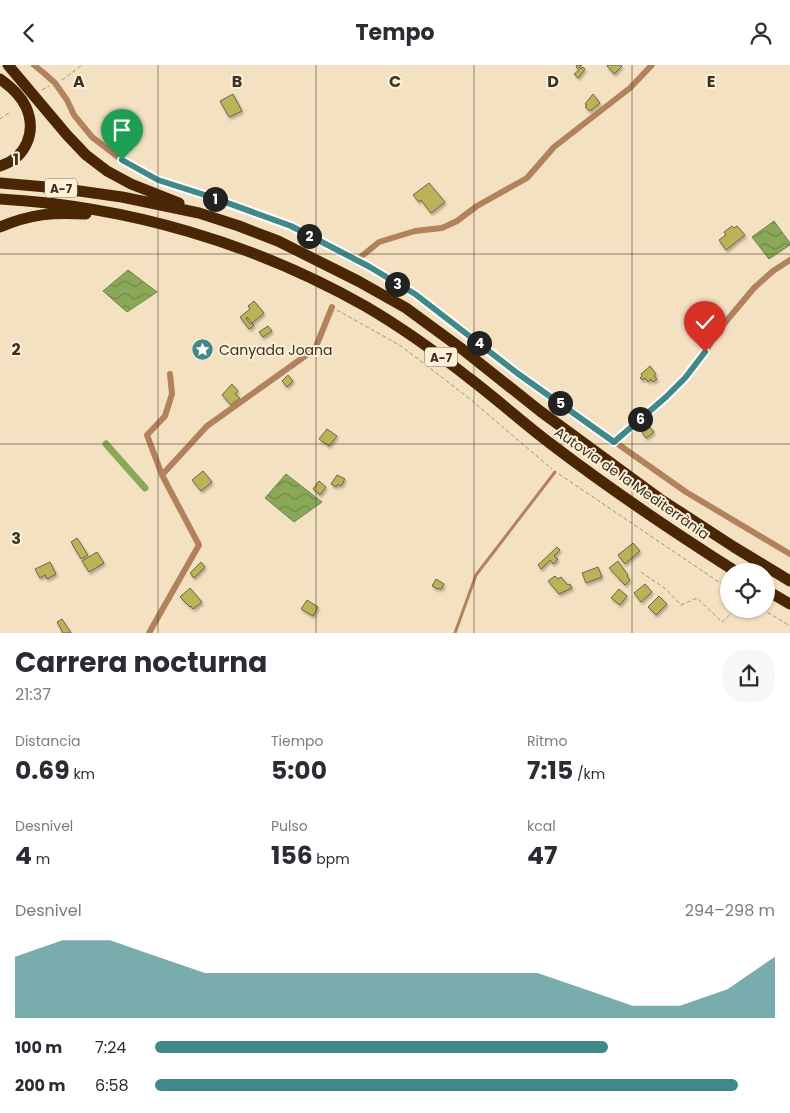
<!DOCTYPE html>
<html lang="es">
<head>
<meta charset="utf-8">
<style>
  body { margin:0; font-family:Poppins,sans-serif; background:#f7f7f7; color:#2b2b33; height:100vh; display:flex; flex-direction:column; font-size:19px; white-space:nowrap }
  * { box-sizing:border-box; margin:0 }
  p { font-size:16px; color:#7c7c81 }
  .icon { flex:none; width:28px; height:28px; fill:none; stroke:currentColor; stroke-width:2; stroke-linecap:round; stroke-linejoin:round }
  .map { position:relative; height:568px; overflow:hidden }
  .drawer { display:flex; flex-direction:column; background:#fff; flex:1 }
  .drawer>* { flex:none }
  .tools { position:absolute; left:720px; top:498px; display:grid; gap:10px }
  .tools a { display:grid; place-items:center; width:55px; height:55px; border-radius:50%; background:#fff; box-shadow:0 1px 4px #0004; font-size:25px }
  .pin { position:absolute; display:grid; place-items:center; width:42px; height:42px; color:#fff; margin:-51px -21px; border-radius:50% 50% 50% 0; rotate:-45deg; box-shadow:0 0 5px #0007 }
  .pin .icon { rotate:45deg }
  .km { position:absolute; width:25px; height:25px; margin:-12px; border-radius:50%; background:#222; color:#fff; font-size:14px; line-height:25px; text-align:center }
  .round { display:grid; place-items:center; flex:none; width:52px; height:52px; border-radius:20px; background:#f7f7f7 }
  .overview { display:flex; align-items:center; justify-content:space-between; height:85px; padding:0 15px }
  h1 { font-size:28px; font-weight:700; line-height:38px }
  .stats { display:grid; grid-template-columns:repeat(3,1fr); gap:8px; height:85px; padding:5px 15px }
  .stats div { display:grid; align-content:center }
  .stats b { font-size:25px; font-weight:700 }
  .stats small { font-size:14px; font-weight:400 }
  .stats p { font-size:14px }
  .chart { height:140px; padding:10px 15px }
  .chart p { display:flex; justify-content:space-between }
  .chart svg { width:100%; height:90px; margin-top:5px; fill:#418989; opacity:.7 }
  ul { padding:0 15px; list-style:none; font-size:16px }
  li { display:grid; grid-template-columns:80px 60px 1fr; align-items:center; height:38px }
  li i { height:12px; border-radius:6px; background:#418989 }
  header { display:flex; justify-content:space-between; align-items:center; height:65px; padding:0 15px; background:#fff; font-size:22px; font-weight:700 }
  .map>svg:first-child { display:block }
</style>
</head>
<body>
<header><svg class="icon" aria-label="back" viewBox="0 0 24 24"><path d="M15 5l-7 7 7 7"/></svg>Tempo<svg class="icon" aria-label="person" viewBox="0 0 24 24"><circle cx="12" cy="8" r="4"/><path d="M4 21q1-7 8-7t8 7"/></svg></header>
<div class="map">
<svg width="790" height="568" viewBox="0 0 790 568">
  <defs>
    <pattern id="water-waves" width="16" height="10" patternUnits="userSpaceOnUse" patternTransform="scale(1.25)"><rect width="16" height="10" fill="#89a958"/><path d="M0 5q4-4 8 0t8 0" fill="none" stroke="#718a49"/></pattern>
    <filter id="shadow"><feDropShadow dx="1.5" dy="2.5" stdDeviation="1" flood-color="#0004"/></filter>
  </defs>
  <rect width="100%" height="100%" fill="#f4e1c2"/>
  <path fill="url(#water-waves)" stroke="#718549" d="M 774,156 L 790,178 L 790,180 L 769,194 L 752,172 Z
    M 128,205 L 157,227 L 127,247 L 103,226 Z
    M 286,409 L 322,437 L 294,457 L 265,433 Z"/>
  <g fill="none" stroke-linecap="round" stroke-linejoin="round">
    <path stroke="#89a958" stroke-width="7" d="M 106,379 L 145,423"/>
  </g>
  <path fill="#bcb358" stroke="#696748" filter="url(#shadow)" d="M 577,0 L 582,0 L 579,2 L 581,4 L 582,2 L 585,4 L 578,13 L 574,9 L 579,5 L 576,2 Z
    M 608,0 L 620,0 L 622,1 L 614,9 L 607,1 Z
    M 233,29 L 242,46 L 229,52 L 220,36 Z
    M 593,29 L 600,38 L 590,46 L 585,42 L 587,40 L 585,39 Z
    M 429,118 L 445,137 L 431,148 L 421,135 L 419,137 L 413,130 Z
    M 732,161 L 734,163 L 737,161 L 745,170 L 726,185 L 719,175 L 726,170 L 724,167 Z
    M 254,236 L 264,248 L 252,258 L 247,252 L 246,253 L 250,259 L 252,258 L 254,260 L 249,264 L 240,252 L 250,244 L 248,241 Z
    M 268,261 L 272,266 L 263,272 L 259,267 Z
    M 650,301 L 656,309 L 654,311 L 657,314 L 653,317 L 651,314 L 648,317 L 645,313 L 642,315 L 640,313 L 642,311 L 641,309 Z
    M 288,310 L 293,316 L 287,322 L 282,316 Z
    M 232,319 L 238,326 L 235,329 L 240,333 L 231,340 L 222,330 Z
    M 648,360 L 654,367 L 646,373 L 641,366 Z
    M 327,364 L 337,371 L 329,381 L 319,374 Z
    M 203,406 L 212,417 L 201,426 L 192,415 Z
    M 337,410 L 345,414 L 341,421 L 338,419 L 336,422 L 331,419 Z
    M 319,416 L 326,422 L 320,430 L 313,424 Z
    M 77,473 L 88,490 L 81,494 L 71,477 Z
    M 633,478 L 640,486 L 625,499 L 618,490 Z
    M 557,482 L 560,485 L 554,491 L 558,494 L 553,499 L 550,495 L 541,504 L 538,500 Z
    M 97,487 L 104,498 L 89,507 L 82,496 Z
    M 618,496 L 628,510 L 627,511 L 630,515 L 625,520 L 609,503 Z
    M 50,497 L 56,509 L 47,514 L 45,510 L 40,513 L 35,504 Z
    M 201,497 L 205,502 L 194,513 L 190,508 Z
    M 598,502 L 602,512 L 586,518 L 582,508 Z
    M 555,511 L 558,514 L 561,512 L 568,520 L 570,519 L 572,523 L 559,529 L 548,516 Z
    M 436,514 L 444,519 L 441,524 L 439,523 L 438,524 L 432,521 Z
    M 645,519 L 652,527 L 641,537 L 634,528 Z
    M 190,523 L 202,537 L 193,544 L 191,541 L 190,542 L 180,532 Z
    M 619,524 L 627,531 L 620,540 L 611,533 Z
    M 659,531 L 667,539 L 656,550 L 648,542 Z
    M 307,535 L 318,542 L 313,551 L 301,544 Z
    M 62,554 L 71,568 L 63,568 L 57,557 Z"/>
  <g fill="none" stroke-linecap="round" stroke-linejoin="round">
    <path stroke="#a0937c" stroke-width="1" stroke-dasharray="4 2.5" stroke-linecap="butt" d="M 62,15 L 82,0
      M 42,25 L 49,21
      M 0,54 L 10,47
      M 337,245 L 401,281 L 470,334 L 552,404
      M 559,409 L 729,524
      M 641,507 L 666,524 L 681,540 L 697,533 L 722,557 L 736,544
      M 762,544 L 790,561"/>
    <path stroke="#b2825d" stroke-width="3" d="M 455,568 L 476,510 L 555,407"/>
    <path stroke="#b2825d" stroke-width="6" d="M 34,0 L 45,9 L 55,18 L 67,35 L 74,50 L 92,72 L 122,95 L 158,115 L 211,132 L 291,161 L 368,201 L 415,229 L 517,308 L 686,427 L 790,489
      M 357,195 L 379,177 L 415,166 L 442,163 L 457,156 L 477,141 L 527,113 L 554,82 L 630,23 L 652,0
      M 614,377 L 666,332 L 685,313 L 705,287 L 718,266 L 754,223 L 773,206 L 790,195
      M 162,410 L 147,370 L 165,351 L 172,329 L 170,309
      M 149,568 L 199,480 L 162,410 L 207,361 L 315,284 L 332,242"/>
    <path stroke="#4a2604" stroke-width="11" d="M 8,0 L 67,70 L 86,90 L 107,106 L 131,119 L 179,138
      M 0,14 C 10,21 21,31 26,42 C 37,67 26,93 0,101
      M 0,118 L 58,123 L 122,132 L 199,148 L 239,161 L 278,176 L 358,216 L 406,243 L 462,284 L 540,346 L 660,434 L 734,482 L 790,516
      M 0,134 C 127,141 254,178 365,241 C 401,262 436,287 469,313 C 497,334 523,358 551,379 C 610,424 672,466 735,506
      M 0,162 C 31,149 53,147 86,149
      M 766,525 L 790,539"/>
  </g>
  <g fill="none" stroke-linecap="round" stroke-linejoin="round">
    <defs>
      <path id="route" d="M 122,95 L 158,115 L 211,132 L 291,161 L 368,201 L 415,229 L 517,308 L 614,377 L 666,332 L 685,313 L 705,287"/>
    </defs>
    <use href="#route" stroke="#fff" stroke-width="10"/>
    <use href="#route" stroke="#418989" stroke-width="6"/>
  </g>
  <path fill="none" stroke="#393226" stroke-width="1" stroke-opacity="0.55" d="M 158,0 L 158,568M 316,0 L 316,568M 474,0 L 474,568M 632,0 L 632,568M 0,189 L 790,189M 0,379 L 790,379"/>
  <defs>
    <symbol id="sight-disc" viewBox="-11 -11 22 22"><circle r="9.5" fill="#418989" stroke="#feefd6"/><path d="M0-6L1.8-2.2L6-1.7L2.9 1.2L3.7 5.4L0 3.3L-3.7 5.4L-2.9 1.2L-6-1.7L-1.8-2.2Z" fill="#fff"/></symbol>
  </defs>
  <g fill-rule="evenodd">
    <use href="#sight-disc" x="190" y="272" width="25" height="25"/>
  </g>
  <g text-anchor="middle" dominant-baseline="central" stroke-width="4" stroke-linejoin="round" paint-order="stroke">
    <g fill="#feefd6" stroke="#746b5b" stroke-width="1">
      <rect x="45" y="113.5" width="32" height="19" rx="4"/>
      <rect x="425" y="282.5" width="32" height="19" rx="4"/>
    </g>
    <g font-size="12" font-weight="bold" fill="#393226">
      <text x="61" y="123">A-7</text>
      <text x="441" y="292">A-7</text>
    </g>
    <g font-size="14" fill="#393226" stroke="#feefd6" text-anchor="start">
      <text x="219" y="285">Canyada Joana</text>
    </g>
    <g font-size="14" fill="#393226" stroke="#feefd6">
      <text transform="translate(632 418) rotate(35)">Autovia de la Mediterrània</text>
    </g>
  </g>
  <g font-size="16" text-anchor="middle" font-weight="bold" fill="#393226" stroke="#feefd6" stroke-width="4" stroke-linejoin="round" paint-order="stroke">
    <text x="79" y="22">A</text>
    <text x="237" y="22">B</text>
    <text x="395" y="22">C</text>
    <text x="553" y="22">D</text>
    <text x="711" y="22">E</text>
    <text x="16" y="100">1</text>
    <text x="16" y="290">2</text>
    <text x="16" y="479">3</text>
  </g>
</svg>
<div class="tools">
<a><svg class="icon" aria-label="locate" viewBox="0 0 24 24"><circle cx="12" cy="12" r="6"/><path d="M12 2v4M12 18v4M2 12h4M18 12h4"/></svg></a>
</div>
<div class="pin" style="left:122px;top:95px;background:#1e9e55"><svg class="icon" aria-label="arrive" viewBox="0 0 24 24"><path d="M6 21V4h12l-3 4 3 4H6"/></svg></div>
<div class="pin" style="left:705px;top:287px;background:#d93025"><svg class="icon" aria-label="check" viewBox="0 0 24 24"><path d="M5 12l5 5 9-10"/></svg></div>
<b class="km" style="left:215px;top:134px">1</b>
<b class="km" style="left:309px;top:171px">2</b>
<b class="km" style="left:397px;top:219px">3</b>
<b class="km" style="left:479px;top:278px">4</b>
<b class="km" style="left:560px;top:338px">5</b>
<b class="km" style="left:640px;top:354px">6</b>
</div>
<section class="drawer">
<div class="overview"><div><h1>Carrera nocturna</h1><p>21:37</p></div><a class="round"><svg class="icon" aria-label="share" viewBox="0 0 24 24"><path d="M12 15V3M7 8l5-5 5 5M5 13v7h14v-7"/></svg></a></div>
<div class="stats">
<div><p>Distancia</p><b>0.69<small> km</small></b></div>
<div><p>Tiempo</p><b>5:00</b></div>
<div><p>Ritmo</p><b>7:15<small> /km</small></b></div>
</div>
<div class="stats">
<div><p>Desnivel</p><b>4<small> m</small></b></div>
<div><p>Pulso</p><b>156<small> bpm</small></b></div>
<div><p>kcal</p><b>47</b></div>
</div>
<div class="chart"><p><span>Desnivel</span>294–298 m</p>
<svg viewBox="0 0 160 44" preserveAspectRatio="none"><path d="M0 44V14L10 6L20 6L30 14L40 22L50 22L60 22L70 22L80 22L90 22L100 22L110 22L120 30L130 38L140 38L150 30L160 14V44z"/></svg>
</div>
<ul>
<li><b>100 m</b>7:24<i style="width:73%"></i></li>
<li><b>200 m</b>6:58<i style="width:94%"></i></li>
</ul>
</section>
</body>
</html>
